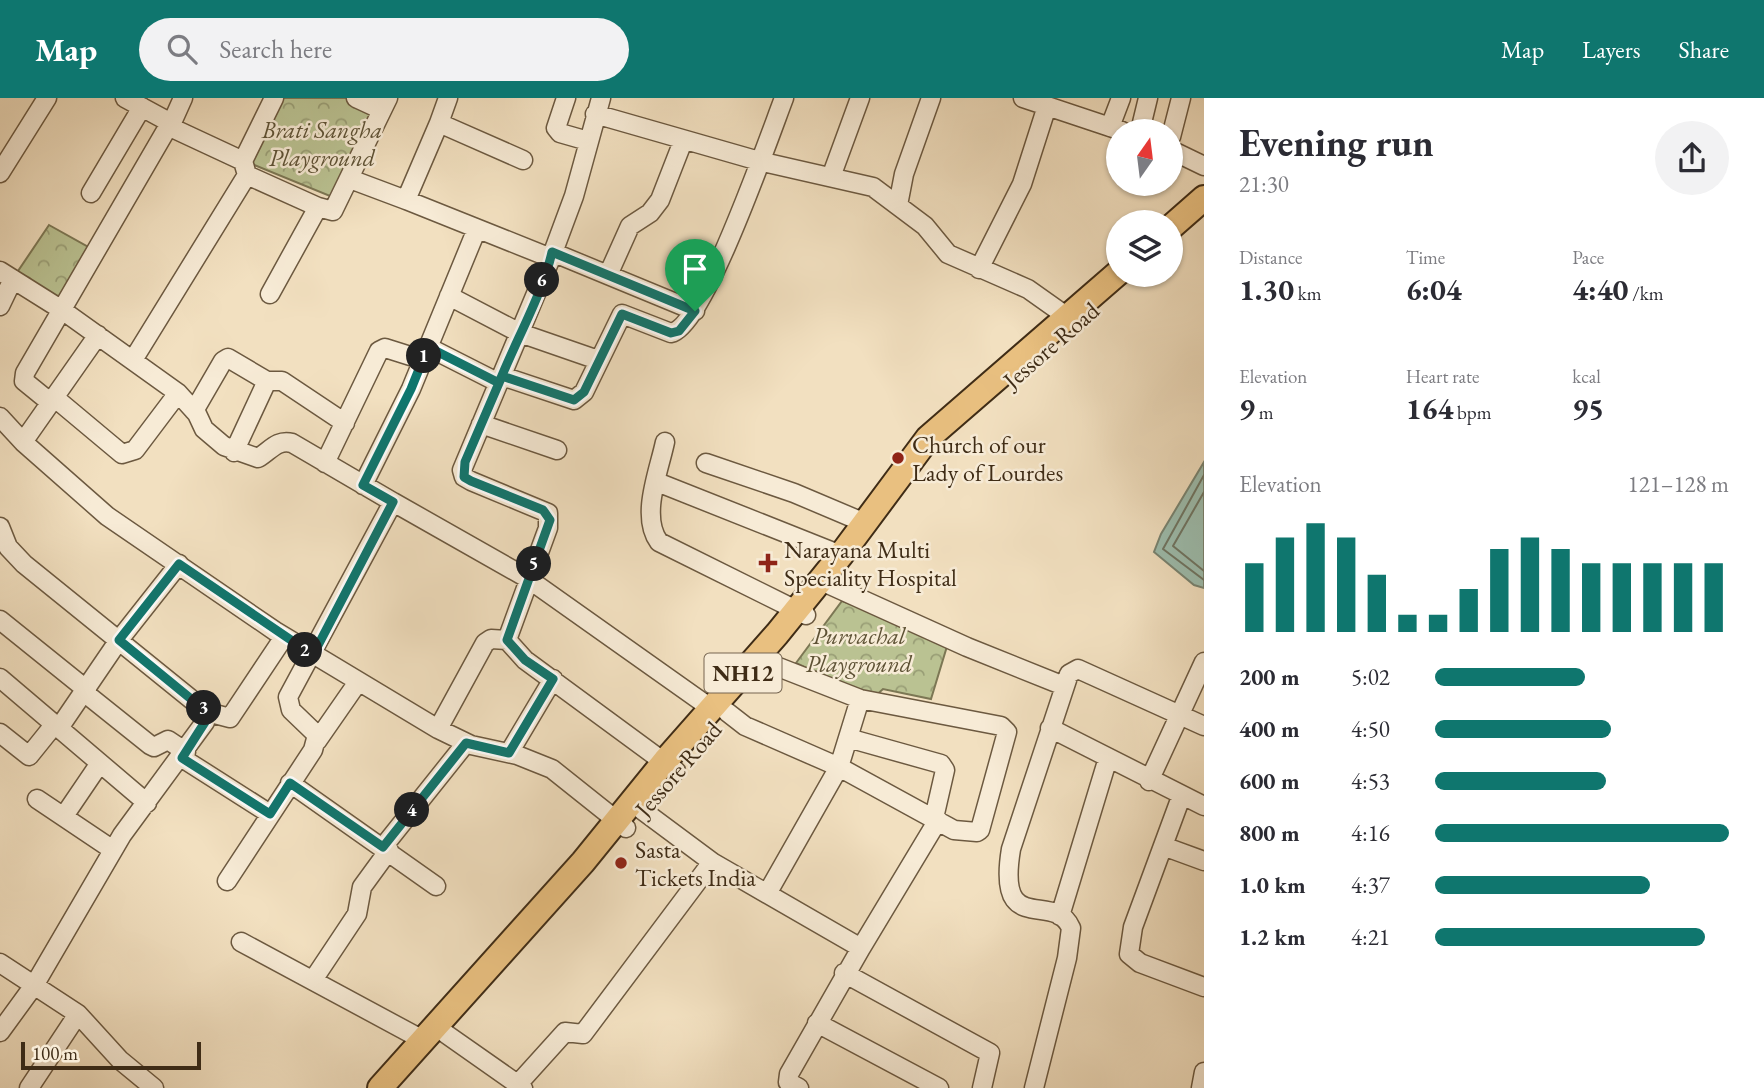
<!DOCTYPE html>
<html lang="en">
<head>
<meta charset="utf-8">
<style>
  body { margin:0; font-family:"EB Garamond",serif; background:#f2f2f3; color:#2b2b33; height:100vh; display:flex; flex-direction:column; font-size:26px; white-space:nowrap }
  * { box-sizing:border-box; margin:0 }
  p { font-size:23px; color:#7c7c81 }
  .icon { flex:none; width:38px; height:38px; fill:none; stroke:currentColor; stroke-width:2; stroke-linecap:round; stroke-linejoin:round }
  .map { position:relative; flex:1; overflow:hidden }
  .details { display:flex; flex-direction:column; background:#fff; width:560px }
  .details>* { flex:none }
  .needle { width:46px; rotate:14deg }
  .fabs { position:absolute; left:1106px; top:21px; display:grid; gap:14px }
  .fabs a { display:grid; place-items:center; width:77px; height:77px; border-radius:50%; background:#fff; box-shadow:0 2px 5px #0004; font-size:35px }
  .scale { position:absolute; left:21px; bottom:18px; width:180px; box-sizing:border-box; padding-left:7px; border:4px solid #3f2c16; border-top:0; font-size:19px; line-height:24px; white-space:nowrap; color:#3f2c16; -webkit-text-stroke:5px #f7ebd6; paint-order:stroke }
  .pin { position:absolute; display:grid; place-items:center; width:60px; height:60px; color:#fff; margin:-72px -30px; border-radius:50% 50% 50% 0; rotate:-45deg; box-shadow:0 0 7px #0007 }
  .pin .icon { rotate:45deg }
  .km { position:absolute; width:35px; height:35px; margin:-18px; border-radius:50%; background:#222; color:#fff; font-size:19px; line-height:35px; text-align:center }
  .round { display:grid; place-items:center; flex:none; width:74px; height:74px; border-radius:37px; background:#f2f2f3 }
  .head { display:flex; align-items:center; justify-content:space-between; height:119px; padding:0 35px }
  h1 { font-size:38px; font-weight:700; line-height:52px }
  .metrics { display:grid; grid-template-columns:repeat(3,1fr); gap:10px; height:119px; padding:7px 35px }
  .metrics div { display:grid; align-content:center }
  .metrics b { font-size:30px; font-weight:700 }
  .metrics small { font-size:19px; font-weight:400 }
  .metrics p { font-size:19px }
  .chart { height:196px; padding:14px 35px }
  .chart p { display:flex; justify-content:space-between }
  .chart svg { width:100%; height:126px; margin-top:7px; stroke:#0f766e; stroke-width:6 }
  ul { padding:0 35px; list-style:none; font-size:23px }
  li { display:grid; grid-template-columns:112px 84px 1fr; align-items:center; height:52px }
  li i { height:18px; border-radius:9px; background:#0f766e }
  header { display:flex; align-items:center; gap:42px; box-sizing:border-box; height:98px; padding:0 35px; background:#0f766e; color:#fff }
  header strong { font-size:33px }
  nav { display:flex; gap:38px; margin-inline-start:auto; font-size:24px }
  .search { width:490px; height:63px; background:#f2f2f3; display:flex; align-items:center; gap:18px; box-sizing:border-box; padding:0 24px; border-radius:38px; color:#7c7c81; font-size:26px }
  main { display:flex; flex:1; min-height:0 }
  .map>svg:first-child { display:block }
</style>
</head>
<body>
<header>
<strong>Map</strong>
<div class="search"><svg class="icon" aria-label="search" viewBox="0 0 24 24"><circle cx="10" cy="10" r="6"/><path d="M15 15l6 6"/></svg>Search here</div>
<nav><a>Map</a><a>Layers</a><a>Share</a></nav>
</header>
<main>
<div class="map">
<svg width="1204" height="990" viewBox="0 0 1204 990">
  <defs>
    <pattern id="park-crowns" width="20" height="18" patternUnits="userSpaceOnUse" patternTransform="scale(1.75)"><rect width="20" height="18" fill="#bac292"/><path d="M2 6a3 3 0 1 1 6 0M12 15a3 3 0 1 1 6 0" fill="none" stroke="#999e76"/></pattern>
  </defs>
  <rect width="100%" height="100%" fill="#f2e0c0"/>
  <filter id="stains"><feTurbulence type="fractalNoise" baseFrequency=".00286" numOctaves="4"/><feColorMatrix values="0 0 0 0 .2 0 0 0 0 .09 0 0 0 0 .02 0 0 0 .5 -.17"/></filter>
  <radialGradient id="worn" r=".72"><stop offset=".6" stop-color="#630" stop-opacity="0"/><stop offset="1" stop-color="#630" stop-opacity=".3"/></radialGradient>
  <path fill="url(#park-crowns)" stroke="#7c7754" stroke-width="2" d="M 277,0 L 373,0 L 389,5 L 347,105 L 252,66 Z
    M 49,127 L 90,150 L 63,204 L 16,176 Z
    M 842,503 L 900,523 L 948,545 L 931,601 L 883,591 L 872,601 L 796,565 Z"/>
  <path fill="#9cbdae" stroke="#778371" stroke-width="2" d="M 1204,364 L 1204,490 L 1194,487 L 1154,454 L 1161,436 Z"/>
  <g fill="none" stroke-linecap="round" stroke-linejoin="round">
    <path stroke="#6e7462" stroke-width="2" d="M 1204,377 L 1163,451 L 1204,482
      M 1204,394 L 1173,448 L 1204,473"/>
    <defs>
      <path id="minor" d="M 125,0 L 171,25
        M 356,0 L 382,12
        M 566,0 L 556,30 L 560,35 L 588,43
        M 601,0 L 574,98 L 551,160 L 462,372 L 464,379 L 471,383 L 548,415 L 548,430 L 507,542 L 525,562 L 676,673
        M 1023,0 L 1122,33
        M 595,16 L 759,63 L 873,89 L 925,128 L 948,156 L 1028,191 L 1076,225
        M 439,25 L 448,0
        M 170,29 L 183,0
        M 1110,29 L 1121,0
        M 1140,33 L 1148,0
        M 1171,39 L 1181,0
        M 1171,52 L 1204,68
        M 523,62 L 439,25 L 406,102 L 551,160
        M 0,75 L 47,0
        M 247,77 L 318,109 L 270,196
        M 831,79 L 860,0
        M 350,81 L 406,102
        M 91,95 L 142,9
        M 898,107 L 904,76 L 931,0
        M 318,109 L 333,113 L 388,0
        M 552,154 L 695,213
        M 979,171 L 1022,86 L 1047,8
        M 0,173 L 62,212 L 178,295 L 197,316 L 204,331 L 224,348 L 258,360 C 270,353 277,341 292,345 L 393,404
        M 608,177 L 630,128 L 650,115 L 660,102 L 683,43
        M 449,198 L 520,235 L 598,262
        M 0,208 L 13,181
        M 428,249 L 499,285
        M 133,262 L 247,77 L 243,63 L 274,0
        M 502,278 L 574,302 L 584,294 L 622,216 L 671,235 C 704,228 769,39 784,0
        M 55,300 L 122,356 L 135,352 L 178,295
        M 51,305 L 24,283 L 25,275 L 165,34 L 170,29 L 243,63
        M 194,313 L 223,263 L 228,260 L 267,283
        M 0,319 L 23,344 L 107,418 L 275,533 L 438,631 L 471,647 L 517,657 L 552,671 L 626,730
        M 481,326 L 557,352
        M 23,344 L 98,237
        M 665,344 C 659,373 640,418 659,444 L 806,517
        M 234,354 L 267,283 L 282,283 L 345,325
        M 325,365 L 379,253 L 385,250 L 423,262
        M 706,365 L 794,395 L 865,425
        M 657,384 L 841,457
        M 363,387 L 411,291 L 476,133
        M 0,429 L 8,449 L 24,466 L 207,614 L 205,624 L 122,737 L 35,886 L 0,934
        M 830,487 L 967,549 L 1064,588
        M 0,522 L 87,592
        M 768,565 L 860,601 L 1001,628 L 1007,634 L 980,732 L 977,734 L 954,732 L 839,669 L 860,601
        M 0,580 L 147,705
        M 85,595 L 150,647 L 154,649 L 168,642 L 186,654
        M 207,614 L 230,620 L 284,539
        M 727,614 L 745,628 L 839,669 L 768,794
        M 59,630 L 119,542 L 179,466
        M 1050,630 L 1204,708
        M 438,631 L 485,545 L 491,541 L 507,542
        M 0,635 L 29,658 L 54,627
        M 848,640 L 941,666 L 945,672 L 934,720
        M 317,643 L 358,584
        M 509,655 L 553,581
        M 182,660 L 270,716
        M 1149,683 L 1204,564
        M 290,685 L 436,788
        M 1181,699 L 1133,829 L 1129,856 L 1140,865 L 1204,889
        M 37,701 L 113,752
        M 642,712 L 712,764 L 861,850 L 789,976 L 788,984 L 799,990
        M 64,718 L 100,665
        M 1163,748 L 1204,763
        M 383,749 L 466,645
        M 227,783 L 313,652 L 317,637 L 291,612 L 288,599 L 393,404 L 527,480 L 712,611
        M 1060,818 L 1108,660
        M 241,844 L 423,942
        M 861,850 L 938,722
        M 0,865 L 78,916 L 120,962 L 154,990
        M 844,875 L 990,955 L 982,990
        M 313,882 L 357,816 L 362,789 L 389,752
        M 817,925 L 939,990
        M 446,936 L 523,990
        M 518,986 L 565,934 L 583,936 L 712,764
        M 29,990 L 78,916
        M 1034,990 L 1067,860 L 1071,830 C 1054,791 996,842 1011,751 L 1069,576 L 1078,571 L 1204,628
        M 1201,990 L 1204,974"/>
      <path id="highway" d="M 1171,129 L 1204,100
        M 380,990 L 583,764 L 665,663 L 777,536 L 841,457 L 928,340 L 1118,175"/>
    </defs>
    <use href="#minor" stroke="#6c5940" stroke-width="21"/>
    <use href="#highway" stroke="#3f2c16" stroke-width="28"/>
    <use href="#minor" stroke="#f7ebd6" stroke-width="18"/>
    <use href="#highway" stroke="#e9c080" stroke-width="24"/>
  </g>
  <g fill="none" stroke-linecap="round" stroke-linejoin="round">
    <defs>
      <path id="route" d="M 695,213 L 679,233 L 671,235 L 622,216 L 584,294 L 574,302 L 502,278 L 499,285 L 428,249 L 411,291 L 363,387 L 393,404 L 313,557 L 179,466 L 119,542 L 207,614 L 205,624 L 182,660 L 270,716 L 290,685 L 383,749 L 466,645 L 509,655 L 553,581 L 525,562 L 507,542 L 550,422 L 543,412 L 471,383 L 464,379 L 465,364 L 499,285 C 515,244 543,195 552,154 L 695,213"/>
    </defs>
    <use href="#route" stroke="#fff" stroke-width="14"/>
    <use href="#route" stroke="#0f766e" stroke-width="9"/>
  </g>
  <g fill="#8f2418" stroke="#f7ebd6" stroke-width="2.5">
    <circle cx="898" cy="360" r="7"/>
    <path d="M764.5 454.5h7v7h7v7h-7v7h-7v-7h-7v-7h7z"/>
    <circle cx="621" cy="765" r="7"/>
  </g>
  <g text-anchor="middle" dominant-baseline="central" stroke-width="5" stroke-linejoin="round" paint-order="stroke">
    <rect fill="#f7ebd6" stroke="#766550" stroke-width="2" x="704.5" y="555.5" width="77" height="39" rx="5"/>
    <g font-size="23" font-weight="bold" fill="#3f2c16">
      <text x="743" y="575">NH12</text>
    </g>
    <g font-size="24" font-style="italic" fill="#5e5235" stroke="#f7ebd6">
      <text x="322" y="31">Brati Sangha<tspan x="322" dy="28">Playground</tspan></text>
      <text x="859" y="537">Purvachal<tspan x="859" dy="28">Playground</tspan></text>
    </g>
    <g font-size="24" fill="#3f2c16" stroke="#f7ebd6">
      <text transform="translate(1051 247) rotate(-41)">Jessore Road</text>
      <text transform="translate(678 671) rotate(-49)">Jessore Road</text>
    </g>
    <g font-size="24" fill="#3f2c16" stroke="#f7ebd6" text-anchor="start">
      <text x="912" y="346">Church of our<tspan x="912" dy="28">Lady of Lourdes</tspan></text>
      <text x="784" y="451">Narayana Multi<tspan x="784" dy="28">Speciality Hospital</tspan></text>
      <text x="635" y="751">Sasta<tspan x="635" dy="28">Tickets India</tspan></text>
    </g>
  </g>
  <rect width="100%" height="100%" filter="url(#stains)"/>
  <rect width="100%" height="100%" fill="url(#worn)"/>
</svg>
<div class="fabs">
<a><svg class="needle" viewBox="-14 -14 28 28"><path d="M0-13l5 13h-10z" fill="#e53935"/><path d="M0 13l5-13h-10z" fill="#7c7c81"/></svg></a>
<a><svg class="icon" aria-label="layers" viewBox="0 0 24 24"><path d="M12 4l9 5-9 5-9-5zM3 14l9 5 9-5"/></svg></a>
</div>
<div class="scale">100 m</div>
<div class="pin" style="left:695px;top:213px;background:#1e9e55"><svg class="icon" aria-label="arrive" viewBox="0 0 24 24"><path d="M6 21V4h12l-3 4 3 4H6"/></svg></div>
<b class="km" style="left:424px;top:258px">1</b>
<b class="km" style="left:305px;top:552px">2</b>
<b class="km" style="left:204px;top:610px">3</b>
<b class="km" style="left:412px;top:712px">4</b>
<b class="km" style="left:534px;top:466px">5</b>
<b class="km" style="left:542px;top:182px">6</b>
</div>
<section class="details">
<div class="head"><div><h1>Evening run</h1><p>21:30</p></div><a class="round"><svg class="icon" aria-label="share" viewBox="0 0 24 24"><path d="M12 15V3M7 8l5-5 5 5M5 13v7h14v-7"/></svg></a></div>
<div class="metrics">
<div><p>Distance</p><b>1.30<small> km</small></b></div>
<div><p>Time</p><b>6:04</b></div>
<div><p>Pace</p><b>4:40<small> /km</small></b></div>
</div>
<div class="metrics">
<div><p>Elevation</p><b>9<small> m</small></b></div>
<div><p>Heart rate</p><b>164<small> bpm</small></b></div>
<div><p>kcal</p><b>95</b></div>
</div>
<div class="chart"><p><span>Elevation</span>121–128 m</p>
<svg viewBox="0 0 160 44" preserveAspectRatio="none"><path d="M5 44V20M15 44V11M25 44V6M35 44V11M45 44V24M55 44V38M65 44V38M75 44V29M85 44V15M95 44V11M105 44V15M115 44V20M125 44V20M135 44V20M145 44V20M155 44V20"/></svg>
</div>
<ul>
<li><b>200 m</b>5:02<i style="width:51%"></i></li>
<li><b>400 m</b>4:50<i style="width:60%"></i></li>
<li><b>600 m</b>4:53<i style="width:58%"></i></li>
<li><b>800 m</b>4:16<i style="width:100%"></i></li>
<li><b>1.0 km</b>4:37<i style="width:73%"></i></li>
<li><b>1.2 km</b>4:21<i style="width:92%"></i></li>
</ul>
</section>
</main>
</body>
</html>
